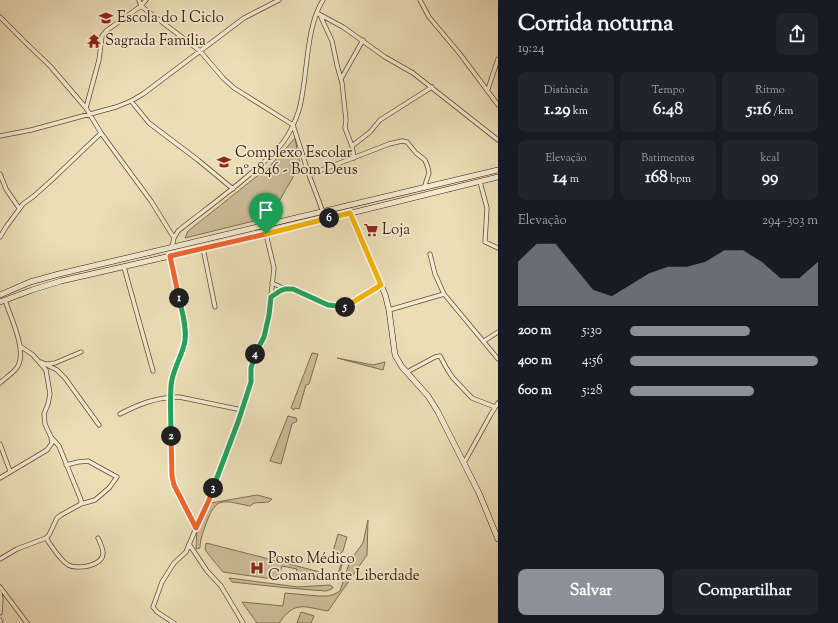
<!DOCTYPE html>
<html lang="pt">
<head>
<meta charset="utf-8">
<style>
  body { margin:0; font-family:"Sorts Mill Goudy",serif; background:#20242c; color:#f1f3f6; height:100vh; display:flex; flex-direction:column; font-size:15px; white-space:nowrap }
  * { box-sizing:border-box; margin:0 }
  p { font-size:13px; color:#9ea1a6 }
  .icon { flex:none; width:22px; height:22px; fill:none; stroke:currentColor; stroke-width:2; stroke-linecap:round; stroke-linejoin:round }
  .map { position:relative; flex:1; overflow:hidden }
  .side { display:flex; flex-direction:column; background:#171b24; width:340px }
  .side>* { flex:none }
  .pin { position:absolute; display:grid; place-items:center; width:34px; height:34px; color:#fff; margin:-41px -17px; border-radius:50% 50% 50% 0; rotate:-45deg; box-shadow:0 0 4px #0007 }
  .pin .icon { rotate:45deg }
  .km { position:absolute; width:20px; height:20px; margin:-10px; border-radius:50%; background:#222; color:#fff; font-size:11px; line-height:20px; text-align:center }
  .round { display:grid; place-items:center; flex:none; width:42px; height:42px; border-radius:8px; background:#20242c }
  .head { display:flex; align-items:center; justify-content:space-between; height:68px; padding:0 20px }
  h1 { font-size:22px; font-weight:700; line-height:30px }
  .metrics { display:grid; grid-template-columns:repeat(3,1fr); gap:6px; height:68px; padding:4px 20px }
  .metrics div { display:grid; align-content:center; border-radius:8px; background:#20242c; text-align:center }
  .metrics b { font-size:17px; font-weight:700 }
  .metrics small { font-size:11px; font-weight:400 }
  .metrics p { font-size:11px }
  .chart { height:112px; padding:8px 20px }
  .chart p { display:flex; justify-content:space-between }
  .chart svg { width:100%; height:72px; margin-top:4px; fill:#8c9099; opacity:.7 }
  .button { display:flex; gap:8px; margin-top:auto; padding:8px 20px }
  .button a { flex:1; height:46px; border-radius:8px; background:#8c9099; color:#fff; font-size:16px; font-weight:700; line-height:46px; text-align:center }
  .button a+a { background:#20242c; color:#f1f3f6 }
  ul { padding:0 20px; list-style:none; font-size:13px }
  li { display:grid; grid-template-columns:64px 48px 1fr; align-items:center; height:30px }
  li i { height:10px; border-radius:5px; background:#8c9099 }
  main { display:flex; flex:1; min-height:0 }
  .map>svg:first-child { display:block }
</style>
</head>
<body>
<main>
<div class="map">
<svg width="498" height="623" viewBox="0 0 498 623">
  <rect width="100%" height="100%" fill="#ebdeb6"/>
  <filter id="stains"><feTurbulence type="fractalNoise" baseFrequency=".005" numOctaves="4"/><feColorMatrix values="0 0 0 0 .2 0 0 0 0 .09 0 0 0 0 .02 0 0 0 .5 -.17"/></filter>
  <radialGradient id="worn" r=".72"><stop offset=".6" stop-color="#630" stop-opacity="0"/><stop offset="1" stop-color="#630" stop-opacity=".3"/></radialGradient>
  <path fill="#ccbd99" stroke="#816c52" d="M 295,138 L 300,165 L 270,217 L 185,238 L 188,231 L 271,165 Z
    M 312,353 L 318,354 L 309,384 L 306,385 L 299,409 L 295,408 L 294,410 L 291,408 Z
    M 337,358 L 373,365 L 385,362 L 383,370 Z
    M 288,416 L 296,418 L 297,421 L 292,424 L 281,464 L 270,461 Z
    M 257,495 L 272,499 L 269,502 L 254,503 L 250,506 C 224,501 216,495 206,524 C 203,532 200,540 200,548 L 196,549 L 197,530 L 211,503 Z
    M 368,520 L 367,555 L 328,611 C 304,607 295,600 279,623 L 257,623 L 242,602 L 283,606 L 285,593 L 318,596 L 328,596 L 335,594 L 340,591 L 350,561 L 363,543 Z
    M 338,534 L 347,537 L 343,551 L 340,554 L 333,552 Z
    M 206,543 L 332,575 C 340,575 340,566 342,560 L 343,560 L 339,576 L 335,579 L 294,581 L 297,569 L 282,566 L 279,576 L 280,577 L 280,580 L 223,572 L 205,550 Z
    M 229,578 L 298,587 L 330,585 L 333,587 L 332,589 L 326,591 L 288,588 L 232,582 Z
    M 301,612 L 314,616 L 311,623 L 297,623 Z"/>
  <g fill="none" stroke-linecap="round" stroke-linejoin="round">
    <defs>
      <path id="street" d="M 139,0 L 141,6 L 200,51 L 223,78 L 234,88 L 293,125 L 309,175 L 323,212
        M 420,0 L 429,17 L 460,54 L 498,105
        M 317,13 L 343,27 L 385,57 L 413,73 L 498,140
        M 320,15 L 332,41 L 337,65 L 342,83 L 346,120 L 345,128 L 352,146 L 354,158
        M 0,17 L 26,43 L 50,66 L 86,108 L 101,133 L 151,201 L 174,238
        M 341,79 L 363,40
        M 488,89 L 498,59
        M 131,101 L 149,123 L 198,160 L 233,189
        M 86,108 L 99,60 L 102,36 L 106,31 L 141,6 L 146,0
        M 0,136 L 31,130 L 116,107 L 131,101 L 143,94 L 244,18 L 279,0
        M 352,146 L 370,132 L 380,120 L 432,87
        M 0,174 L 6,189 L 19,208
        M 309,175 L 389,144 L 402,141 L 407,142 L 416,153 L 425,160 L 428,168 L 429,173 L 424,188
        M 480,182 L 487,208 L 485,242 L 498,248
        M 0,237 L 6,227 L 23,204 L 34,196 L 54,178 L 101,133
        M 172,247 L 174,238 L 178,231 C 202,212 227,194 250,174 C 263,163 277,152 286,138 C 292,129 296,119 299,110 C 308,78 305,28 323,0
        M 203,248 L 215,307
        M 430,254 L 435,274 L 444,294 L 498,359
        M 170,256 L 185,328 L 185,342 L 172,378 L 171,387 L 172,397 L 170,405 L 172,476 L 174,485 L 196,528
        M 124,267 L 153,371
        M 272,283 L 285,289
        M 271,297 L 280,291 L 285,289 L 293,289 L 328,305 L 345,307 L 381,285
        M 389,310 L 444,294
        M 484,341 L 498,332
        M 20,346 L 33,355 L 46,370 L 50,394 L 48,404 L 44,414 L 45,424 L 51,437 L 59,446 L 81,500 L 81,504
        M 41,362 L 57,370 L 65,378 L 99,425
        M 46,364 L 55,363 L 81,352
        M 407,372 L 435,357 L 440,356 L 447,369 L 453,378 L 472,398 L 495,407
        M 0,383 C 6,377 14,373 18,366 C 27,350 10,316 5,300
        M 120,414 C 139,404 157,397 179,397 L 242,410
        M 0,444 L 10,471
        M 464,463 L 491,414 L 498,403
        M 0,478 L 47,450 L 52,443 L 51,438
        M 46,538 C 52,547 59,559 68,565 C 77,570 103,566 103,553 C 103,549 100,542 98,538
        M 189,544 L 207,571 L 221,586 L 243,623
        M 0,559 L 17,549 L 46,538 L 49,535 L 57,518 L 61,515 L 81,504 L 95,500 L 109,488 L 117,477 L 88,461 L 78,462 L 66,465
        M 0,587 L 27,623
        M 0,593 L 1,599 L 0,613
        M 0,620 L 1,623
        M 174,623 L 157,612 L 153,607 L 162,582 L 174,563 L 186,552 L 196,528 L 209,500 L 238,422 L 251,382 L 251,368 L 254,358 L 264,337 L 269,315 L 274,268 L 266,234"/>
      <path id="secondary" d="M 349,213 L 385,294 L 389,310 L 395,355 L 402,367 L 428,396 L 438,412 L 479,493 L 498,539
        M 0,295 L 30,282 L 59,274 L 498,170
        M 0,302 L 32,290 L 61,281 L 266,234 L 498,177"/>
    </defs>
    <use href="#street" stroke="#634c36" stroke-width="5"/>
    <use href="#secondary" stroke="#361b0b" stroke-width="6"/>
    <use href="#street" stroke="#f2ead0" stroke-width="3.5"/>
    <use href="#secondary" stroke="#f2ead0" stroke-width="5"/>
  </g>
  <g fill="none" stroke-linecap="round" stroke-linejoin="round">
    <defs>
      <path id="split-1" d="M 179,298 L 170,256 L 266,234"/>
      <path id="split-2" d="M 171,436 C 171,419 170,403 171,386 C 172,370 182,357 185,341 C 187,327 182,312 179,298"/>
      <path id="split-3" d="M 171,436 L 172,476 L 174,485 L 196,528 L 209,500 L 213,488"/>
      <path id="split-4" d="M 213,488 L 238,422 L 251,382 L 251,368 L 255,354"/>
      <path id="split-5" d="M 255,354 L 264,337 L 269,315 L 271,297 L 280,291 L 285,289 L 293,289 L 328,305 L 345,307"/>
      <path id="split-6" d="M 329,218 L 350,213 L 381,285 L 345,307"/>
      <path id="split-7" d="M 266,234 L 329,218"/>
    </defs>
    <use href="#split-1" stroke="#fff" stroke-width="8"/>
    <use href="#split-2" stroke="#fff" stroke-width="8"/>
    <use href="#split-3" stroke="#fff" stroke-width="8"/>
    <use href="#split-4" stroke="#fff" stroke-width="8"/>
    <use href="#split-5" stroke="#fff" stroke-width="8"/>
    <use href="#split-6" stroke="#fff" stroke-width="8"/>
    <use href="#split-7" stroke="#fff" stroke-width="8"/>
    <use href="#split-1" stroke="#f0652b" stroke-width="5"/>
    <use href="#split-2" stroke="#22a559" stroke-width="5"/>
    <use href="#split-3" stroke="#f0652b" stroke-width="5"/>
    <use href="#split-4" stroke="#22a559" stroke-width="5"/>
    <use href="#split-5" stroke="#22a559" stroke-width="5"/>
    <use href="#split-6" stroke="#f5b400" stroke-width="5"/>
    <use href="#split-7" stroke="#f5b400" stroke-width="5"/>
  </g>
  <defs>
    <symbol id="school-bare" viewBox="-9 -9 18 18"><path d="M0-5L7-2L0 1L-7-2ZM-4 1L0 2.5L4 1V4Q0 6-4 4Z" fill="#8f2418" stroke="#f2ead0" stroke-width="2.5" paint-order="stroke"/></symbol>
    <symbol id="temple-bare" viewBox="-9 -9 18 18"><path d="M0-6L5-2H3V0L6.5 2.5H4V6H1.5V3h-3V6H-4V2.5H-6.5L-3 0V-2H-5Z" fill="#8f2418" stroke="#f2ead0" stroke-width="2.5" paint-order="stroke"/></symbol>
    <symbol id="supermarket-bare" viewBox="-9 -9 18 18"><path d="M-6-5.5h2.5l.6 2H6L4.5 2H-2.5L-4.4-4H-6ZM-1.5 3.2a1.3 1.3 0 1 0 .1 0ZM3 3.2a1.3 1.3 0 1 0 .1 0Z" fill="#8f2418" stroke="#f2ead0" stroke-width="2.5" paint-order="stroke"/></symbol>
    <symbol id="hospital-bare" viewBox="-9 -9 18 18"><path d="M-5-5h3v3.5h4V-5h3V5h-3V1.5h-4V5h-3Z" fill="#8f2418" stroke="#f2ead0" stroke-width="2.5" paint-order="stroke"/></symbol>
  </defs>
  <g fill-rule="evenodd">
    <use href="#school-bare" x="96" y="8" width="20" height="20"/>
    <use href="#temple-bare" x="84" y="31" width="20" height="20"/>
    <use href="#school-bare" x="214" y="152" width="20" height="20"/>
    <use href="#supermarket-bare" x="361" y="220" width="20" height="20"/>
    <use href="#hospital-bare" x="247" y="558" width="20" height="20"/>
  </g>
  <g text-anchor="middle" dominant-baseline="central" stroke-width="3.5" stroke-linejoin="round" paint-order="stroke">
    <g font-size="15" fill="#361b0b" stroke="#f2ead0" text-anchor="start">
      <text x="117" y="18">Escola do I Ciclo</text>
      <text x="105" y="41">Sagrada Família</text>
      <text x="235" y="153">Complexo Escolar<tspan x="235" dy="17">nº 1846 - Bom Deus</tspan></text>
      <text x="382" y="230">Loja</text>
      <text x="268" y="559">Posto Médico<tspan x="268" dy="17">Comandante Liberdade</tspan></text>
    </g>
  </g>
  <rect width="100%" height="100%" filter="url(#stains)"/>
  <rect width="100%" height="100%" fill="url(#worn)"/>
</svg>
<div class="pin" style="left:266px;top:234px;background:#1e9e55"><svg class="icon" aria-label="arrive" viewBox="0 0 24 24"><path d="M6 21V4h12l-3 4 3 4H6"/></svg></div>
<b class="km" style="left:179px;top:298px">1</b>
<b class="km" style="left:171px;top:436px">2</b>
<b class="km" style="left:213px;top:488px">3</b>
<b class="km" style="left:255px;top:354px">4</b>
<b class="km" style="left:345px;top:307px">5</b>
<b class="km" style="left:329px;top:218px">6</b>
</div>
<section class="side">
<div class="head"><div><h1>Corrida noturna</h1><p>19:24</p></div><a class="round"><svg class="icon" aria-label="share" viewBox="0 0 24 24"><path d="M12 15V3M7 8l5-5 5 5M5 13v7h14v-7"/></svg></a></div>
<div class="metrics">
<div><p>Distância</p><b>1.29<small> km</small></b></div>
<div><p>Tempo</p><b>6:48</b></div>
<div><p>Ritmo</p><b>5:16<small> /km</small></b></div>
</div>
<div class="metrics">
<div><p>Elevação</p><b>14<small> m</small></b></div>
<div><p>Batimentos</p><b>168<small> bpm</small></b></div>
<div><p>kcal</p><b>99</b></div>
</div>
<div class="chart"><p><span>Elevação</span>294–303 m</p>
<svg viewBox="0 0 160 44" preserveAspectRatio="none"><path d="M0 44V17L10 6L20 6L30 20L40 34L50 38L60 31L70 24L80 20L90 20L100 17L110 10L120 10L130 17L140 27L150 27L160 17V44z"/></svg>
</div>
<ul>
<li><b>200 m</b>5:30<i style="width:64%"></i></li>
<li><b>400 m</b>4:56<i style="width:100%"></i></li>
<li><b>600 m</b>5:28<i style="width:66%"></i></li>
</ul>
<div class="button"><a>Salvar</a><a>Compartilhar</a></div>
</section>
</main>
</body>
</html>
